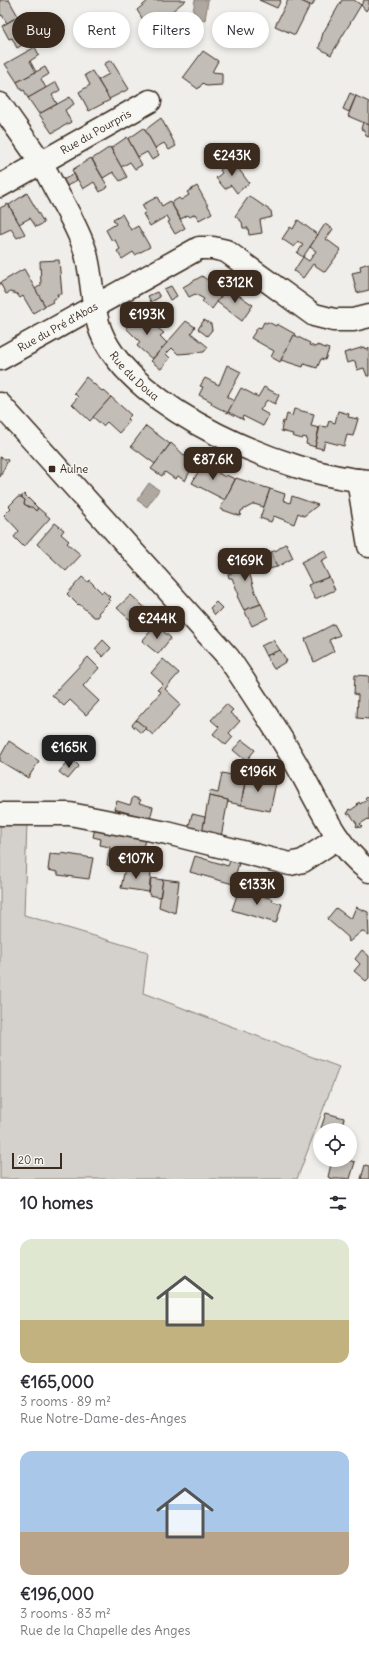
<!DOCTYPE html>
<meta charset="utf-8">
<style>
:root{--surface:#fff;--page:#f2f2f3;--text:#2b2b33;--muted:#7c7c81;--accent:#3b2a1e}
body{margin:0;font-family:Delius,sans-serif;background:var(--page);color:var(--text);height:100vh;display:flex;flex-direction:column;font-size:15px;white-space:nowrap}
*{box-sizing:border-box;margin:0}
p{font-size:13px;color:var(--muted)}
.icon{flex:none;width:22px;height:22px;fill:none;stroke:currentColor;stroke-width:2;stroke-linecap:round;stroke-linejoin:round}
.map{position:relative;height:1179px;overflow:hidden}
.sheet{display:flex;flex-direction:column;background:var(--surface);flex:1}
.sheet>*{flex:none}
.guide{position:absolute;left:12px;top:12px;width:345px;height:36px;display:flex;gap:8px}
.fabs{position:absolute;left:313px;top:1123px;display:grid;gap:8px}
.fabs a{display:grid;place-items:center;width:44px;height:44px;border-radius:50%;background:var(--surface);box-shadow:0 2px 6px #0003;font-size:20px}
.scale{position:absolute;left:12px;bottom:10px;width:50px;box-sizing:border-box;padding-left:4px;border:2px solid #3b2a1e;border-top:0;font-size:11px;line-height:14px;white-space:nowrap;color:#3b2a1e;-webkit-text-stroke:3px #f6f6f2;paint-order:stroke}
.price{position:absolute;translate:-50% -34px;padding:0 9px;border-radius:8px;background:var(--accent);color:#fff;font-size:13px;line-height:26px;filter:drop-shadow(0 1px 2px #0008)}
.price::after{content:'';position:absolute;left:50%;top:24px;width:12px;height:9px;margin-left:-6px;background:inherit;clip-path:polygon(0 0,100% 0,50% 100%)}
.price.current{background:#222;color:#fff}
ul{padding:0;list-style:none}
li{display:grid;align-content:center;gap:8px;height:212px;padding:0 20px}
li span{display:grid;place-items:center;height:124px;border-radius:12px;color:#555}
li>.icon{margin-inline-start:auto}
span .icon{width:72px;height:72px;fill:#fffc;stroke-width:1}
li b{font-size:17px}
h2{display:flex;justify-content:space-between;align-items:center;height:48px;padding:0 20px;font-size:17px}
.chip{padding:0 14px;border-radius:18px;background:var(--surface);box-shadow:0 2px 6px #0003;font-size:14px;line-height:36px}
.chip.current{background:var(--accent);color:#fff}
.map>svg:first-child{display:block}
.green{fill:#d4d1cc;stroke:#887e75}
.water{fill:#afa8a1;stroke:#81766d}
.building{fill:#c2bdb7;stroke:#3b2a1e}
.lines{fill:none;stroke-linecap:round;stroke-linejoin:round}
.minor-casing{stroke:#3b2a1e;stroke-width:25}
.major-casing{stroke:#3b2a1e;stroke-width:25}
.minor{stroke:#f6f6f2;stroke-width:22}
.major{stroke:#f6f6f2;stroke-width:22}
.poi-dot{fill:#3b2a1e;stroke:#f6f6f2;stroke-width:1.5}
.labels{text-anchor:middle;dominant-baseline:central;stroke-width:3;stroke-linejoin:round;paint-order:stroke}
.street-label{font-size:11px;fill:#3b2a1e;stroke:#f6f6f2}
.poi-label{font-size:11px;fill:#3b2a1e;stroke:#f6f6f2;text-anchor:start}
</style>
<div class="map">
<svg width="369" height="1179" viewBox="0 0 369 1179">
<rect width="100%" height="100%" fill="#efeeea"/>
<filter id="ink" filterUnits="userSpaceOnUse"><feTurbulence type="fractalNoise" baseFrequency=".025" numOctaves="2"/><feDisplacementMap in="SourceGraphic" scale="8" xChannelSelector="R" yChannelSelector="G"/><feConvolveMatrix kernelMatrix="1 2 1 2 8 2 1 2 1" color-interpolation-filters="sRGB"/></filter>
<g filter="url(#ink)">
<polygon class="green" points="27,822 24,915 148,952 143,993 339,1067 297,1179 0,1179 0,823"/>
<g class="water">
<polygon points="195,0 208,0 205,20 192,18"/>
<polygon points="149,483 159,490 147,507 137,500"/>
</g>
<g class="building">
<polygon points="0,0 9,0 18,16 7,23 2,15 0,16"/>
<polygon points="149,0 186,0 146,32 141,26 145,23 137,10"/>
<polygon points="259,0 281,0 277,8"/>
<polygon points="288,0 299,0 310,5 295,35 275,26"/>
<polygon points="299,0 315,0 312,6"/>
<polygon points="342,0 354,0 361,5 331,55 319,48 323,33"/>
<polygon points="364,0 369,0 369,6 366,11 361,5"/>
<polygon points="28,11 36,25 34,27 38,36 17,48 12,38 9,39 2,26"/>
<polygon points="35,47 39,55 30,61 36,72 17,82 5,64"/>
<polygon points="203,51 218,61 212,72 222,73 222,85 206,86 203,83 198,89 183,78"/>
<polygon points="111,60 129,89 109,99 98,80 109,74 104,64"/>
<polygon points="45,67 49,74 41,79 46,88 28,98 24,90 22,91 17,82"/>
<polygon points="92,71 110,100 89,111 79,92 90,85 85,75"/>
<polygon points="56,82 60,90 52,95 57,104 39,114 28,98"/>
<polygon points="350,93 356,96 349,112 343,109"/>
<polygon points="356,96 369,102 369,125 348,116"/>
<polygon points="70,97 74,104 65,110 71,122 52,133 39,114"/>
<polygon points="161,118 176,146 169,150 164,143 155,148 145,130"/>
<polygon points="363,122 369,125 369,137 366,136 365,131 361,129"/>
<polygon points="144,128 159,155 152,160 147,152 138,157 128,139"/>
<polygon points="127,137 142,165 135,169 130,162 121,167 111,148"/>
<polygon points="110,147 127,177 120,181 113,172 103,178 92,159"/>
<polygon points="91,158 108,187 100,192 94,182 83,189 72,170"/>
<polygon points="232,160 249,183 237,193 231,185 225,189 216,178 222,173 220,170"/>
<polygon points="74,174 77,180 67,186 63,180"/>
<polygon points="197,186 212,213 199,220 195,214 190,217 188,215 181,219 171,203 179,198 181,200 189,195 187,192"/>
<polygon points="27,193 44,223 36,227 30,218 19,224 9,205"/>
<polygon points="249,196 271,211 272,217 260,220 262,233 249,235 248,228 243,228 242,222 235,216"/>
<polygon points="157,197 162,206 170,201 185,228 175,234 168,222 170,221 167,216 150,226 143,214 146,212 142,205"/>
<polygon points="8,204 25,234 17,238 11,229 0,234 0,208"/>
<polygon points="122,214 131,230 138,226 150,247 135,255 133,252 122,259 117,251 120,249 115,240 112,241 106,230 116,224 113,219"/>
<polygon points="298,220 318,235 303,257 297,253 303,245 298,242 294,247 282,239 290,227 293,229"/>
<polygon points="325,224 333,229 326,239 341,250 325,272 313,264 303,278 294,271 303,257 309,261 316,251 310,247"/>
<polygon points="59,260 62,294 57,294 58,297 52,300 53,302 45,306 35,289 41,285 40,261"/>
<polygon points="369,263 369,290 357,293 352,273 361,271 360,266"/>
<polygon points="24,269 45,306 33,313 23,296 20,298 17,294 10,292 6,294 0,283"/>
<polygon points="202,276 217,287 221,282 228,287 212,309 202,302 204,299 195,294 189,297 183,287"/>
<polygon points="171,286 177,296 170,300 164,289"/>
<polygon points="227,287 253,305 242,321 217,302"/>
<polygon points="157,292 160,297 151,302 148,296"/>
<polygon points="137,315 146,322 148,320 164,333 160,336 167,343 152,359 137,346 140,342 126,328"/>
<polygon points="204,320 211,324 212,330 207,336 198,329"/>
<polygon points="186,321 195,327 191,333 208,347 204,352 178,354 172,348 166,354 170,358 161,369 151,361"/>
<polygon points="264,322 266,323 268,322 276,326 277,324 295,334 280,362 271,357 274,351 251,338 258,327 261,328"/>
<polygon points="294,335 310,343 309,345 316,347 317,345 329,349 325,360 321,359 317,368 304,364 303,367 281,360"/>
<polygon points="364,347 365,349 369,348 369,376 367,376 364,368 357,370 355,361 347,363 344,353"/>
<polygon points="227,365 241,372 227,397 234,401 228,413 211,404 212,402 199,395 203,387 200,386 205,378 219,385"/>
<polygon points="86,377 102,391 103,390 111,397 90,421 72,404 78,397 74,393"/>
<polygon points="264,387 279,395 275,404 267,400 260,410 269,415 263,426 243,416 242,418 244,420 228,412 241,388 258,397"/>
<polygon points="111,397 131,415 127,419 130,421 119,433 107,422 103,426 93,417"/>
<polygon points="294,409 314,414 311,426 319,428 315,447 306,444 307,438 303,437 302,439 292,436 293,434 281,431 283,421 285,422 287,414 292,416"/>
<polygon points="338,411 349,414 348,417 358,419 353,436 347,435 344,446 325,441 323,449 315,447 320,426 327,427 329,421 335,423"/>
<polygon points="146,426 170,444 155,464 131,446"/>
<polygon points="171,443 185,456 188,453 197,458 185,481 178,476 175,479 165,472 162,476 151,469"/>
<polygon points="0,457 8,460 0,477"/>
<polygon points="204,461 219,469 217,472 225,477 226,475 235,479 225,500 192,483"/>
<polygon points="236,478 270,489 264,507 254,504 241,511 240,516 220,509"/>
<polygon points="270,489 285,494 283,500 290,503 292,496 318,505 304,516 298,513 294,524 274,516 271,522 260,518"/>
<polygon points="24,494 38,508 36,511 24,504 25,500 21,497"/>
<polygon points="18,497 21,497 25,500 24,504 29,507 32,507 36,511 38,508 50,518 24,547 14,537 19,531 4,515 11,508 9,506"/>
<polygon points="55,523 64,530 61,534 69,541 67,543 81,555 66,571 37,544"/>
<polygon points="286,543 293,558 277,567 271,552 277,550"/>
<polygon points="325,550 328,557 321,561 329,577 312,584 301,562"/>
<polygon points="271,552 277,567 261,571 257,557"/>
<polygon points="257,557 259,565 248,568 254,589 261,604 244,610 237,596 239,595 232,578 229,578 228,574 232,573 230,562"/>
<polygon points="82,577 88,582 89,580 102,593 103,591 110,597 108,599 110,601 98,613 100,614 98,617 94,617 79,604 78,605 67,594"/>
<polygon points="329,577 335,590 315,599 308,585"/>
<polygon points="131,595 153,615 141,630 117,608"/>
<polygon points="216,602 222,608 215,615 210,608"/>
<polygon points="261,604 268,618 252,626 244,610"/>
<polygon points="334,624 340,635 329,640 334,651 314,662 305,639"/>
<polygon points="156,625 171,638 158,654 142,641"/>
<polygon points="103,640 111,648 103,657 95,649"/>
<polygon points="273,640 280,650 266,656 261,646"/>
<polygon points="280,650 287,661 274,669 266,656"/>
<polygon points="88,657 99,668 83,686 99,701 86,715 70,700 64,706 52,695"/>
<polygon points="163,659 179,673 165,689 181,704 153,735 136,720 161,692 157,690 163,684 151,673"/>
<polygon points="355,675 369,676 369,719 357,718 358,695 354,694"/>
<polygon points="226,704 233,710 230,713 240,721 229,733 233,737 226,745 213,734 219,727 211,720"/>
<polygon points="136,720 146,728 141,733 132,725"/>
<polygon points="242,740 255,750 246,761 233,750"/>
<polygon points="9,741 39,761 28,778 0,761 0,757"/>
<polygon points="71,758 79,766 68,779 59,772"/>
<polygon points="222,773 242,777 243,774 246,775 241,805 228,802 228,800 209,796 210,791 218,793"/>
<polygon points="247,773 255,775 254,779 276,783 270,811 241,805"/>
<polygon points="209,796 228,800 221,837 202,833"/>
<polygon points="367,796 369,798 369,821 368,819 360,824 362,826 360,828 359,826 357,827 356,826 357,824 350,814 348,815 347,813 349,812 348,810 349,809 351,810 358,805 357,804 359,802 360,804 367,800 365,798"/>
<polygon points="133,797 141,800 139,803 153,807 150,819 114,809 117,801 130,805"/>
<polygon points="192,814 205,817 202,833 188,830"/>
<polygon points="95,828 145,839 141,857 114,851 111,866 107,865 110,847 100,845 101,839 93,837"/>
<polygon points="61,853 93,858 89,879 58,875 58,872 48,870 50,854 61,855"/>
<polygon points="195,856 228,866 230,861 239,863 233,884 190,872"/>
<polygon points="125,868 151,872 149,892 121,888"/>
<polygon points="151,878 163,880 160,897 149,895"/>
<polygon points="163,879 179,881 175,913 159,907"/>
<polygon points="239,889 273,899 272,901 282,904 276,923 232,910"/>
<polygon points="356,907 368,912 369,936 362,931 349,942 348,937 327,919 336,908 351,919"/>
<polygon points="362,950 369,956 369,978 366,981 354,971 360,964 355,959"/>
<polygon points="326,1113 344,1118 341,1130 327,1130 321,1128"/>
<polygon points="324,1160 348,1160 355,1162 350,1179 341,1178 341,1179 333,1179 328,1177 331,1164 324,1162"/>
<polygon points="365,1165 369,1166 369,1179 361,1179"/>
</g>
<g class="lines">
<defs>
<g id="minor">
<path id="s1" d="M0,104C13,123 27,142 40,161C48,174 54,188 62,201C70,216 79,232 85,250C93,276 91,307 101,332C133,411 289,476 369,481"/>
<path id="s2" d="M0,186L150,101"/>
<path id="s3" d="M0,359L199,248H213L226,251L314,315L334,320H353L369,316"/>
<polyline points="358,480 369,546"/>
<polyline points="0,814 70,814 167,833 290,864 303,861 338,838"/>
</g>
<path id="major" d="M0,404L228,657C251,691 274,725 294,760C316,797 334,845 369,871"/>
</defs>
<use href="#minor" class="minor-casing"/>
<use href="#major" class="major-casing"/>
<use href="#minor" class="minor"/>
<use href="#major" class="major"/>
</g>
</g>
<rect class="poi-dot" x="48" y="465" width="8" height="8" rx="2"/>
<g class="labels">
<g class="street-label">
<text stroke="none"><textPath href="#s2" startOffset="110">Rue du Pourpris</textPath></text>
<text stroke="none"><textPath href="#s3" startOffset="66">Rue du Pré d'Abas</textPath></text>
<text stroke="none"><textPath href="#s1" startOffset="309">Rue du Doua</textPath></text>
</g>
<g class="poi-label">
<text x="60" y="469">Aulne</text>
</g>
</g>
</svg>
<div class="fabs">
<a><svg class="icon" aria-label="locate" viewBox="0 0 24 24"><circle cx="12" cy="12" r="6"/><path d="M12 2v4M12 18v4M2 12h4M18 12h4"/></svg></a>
</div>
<div class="scale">20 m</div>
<b class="price" style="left:232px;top:177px">€243K</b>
<b class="price" style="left:235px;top:304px">€312K</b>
<b class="price" style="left:147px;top:336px">€193K</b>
<b class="price" style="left:213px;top:481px">€87.6K</b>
<b class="price" style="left:245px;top:582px">€169K</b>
<b class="price" style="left:157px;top:640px">€244K</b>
<b class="price current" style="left:69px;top:769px">€165K</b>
<b class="price" style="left:258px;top:793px">€196K</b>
<b class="price" style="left:136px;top:880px">€107K</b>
<b class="price" style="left:257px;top:906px">€133K</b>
<div class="guide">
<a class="chip current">Buy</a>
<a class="chip">Rent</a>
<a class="chip">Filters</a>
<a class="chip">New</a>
</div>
</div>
<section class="sheet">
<h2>10 homes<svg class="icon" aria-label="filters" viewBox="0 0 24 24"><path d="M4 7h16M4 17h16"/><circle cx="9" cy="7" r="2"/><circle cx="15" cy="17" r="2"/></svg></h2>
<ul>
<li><span style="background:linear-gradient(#dfe7d0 65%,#c2b280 0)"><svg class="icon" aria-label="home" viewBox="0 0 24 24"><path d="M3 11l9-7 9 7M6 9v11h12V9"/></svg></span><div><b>€165,000</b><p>3 rooms · 89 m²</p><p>Rue Notre-Dame-des-Anges</p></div></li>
<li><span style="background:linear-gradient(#a9c7e8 65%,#b9a48a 0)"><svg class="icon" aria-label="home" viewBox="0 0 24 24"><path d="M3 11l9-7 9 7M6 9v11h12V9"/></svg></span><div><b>€196,000</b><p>3 rooms · 83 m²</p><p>Rue de la Chapelle des Anges</p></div></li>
</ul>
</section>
